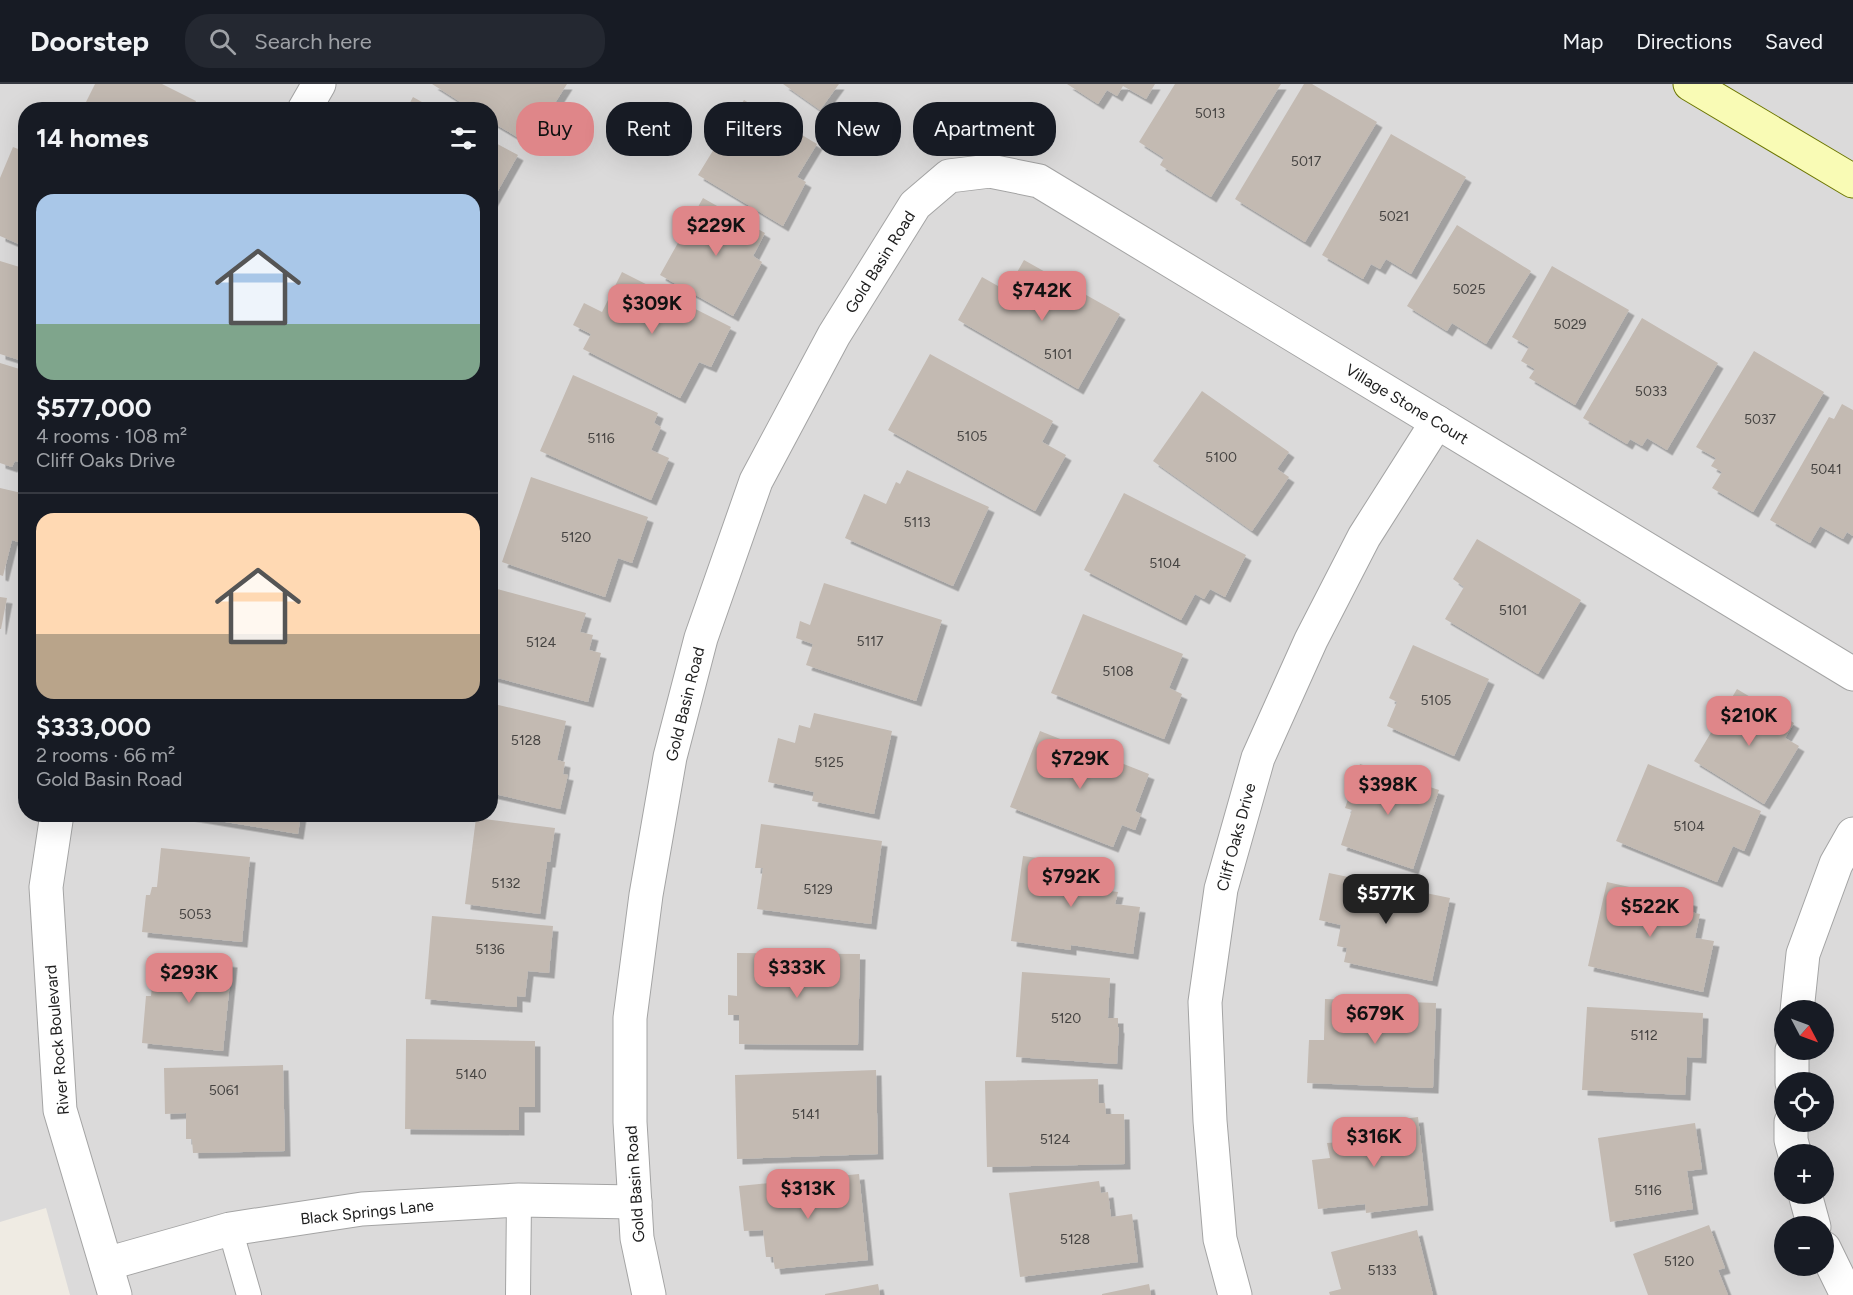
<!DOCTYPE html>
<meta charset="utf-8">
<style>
:root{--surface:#171b24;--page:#242831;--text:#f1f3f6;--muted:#9ea1a6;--line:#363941;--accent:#df8689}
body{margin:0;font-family:Figtree,sans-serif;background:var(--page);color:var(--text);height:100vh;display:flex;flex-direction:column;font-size:22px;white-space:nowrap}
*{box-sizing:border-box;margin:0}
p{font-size:20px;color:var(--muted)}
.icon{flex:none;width:33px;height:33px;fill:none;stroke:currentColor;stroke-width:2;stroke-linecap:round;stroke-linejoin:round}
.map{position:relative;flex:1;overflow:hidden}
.drawer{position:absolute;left:18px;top:18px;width:480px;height:720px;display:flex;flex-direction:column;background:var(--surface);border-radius:24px;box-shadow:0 6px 24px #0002}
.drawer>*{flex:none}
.hud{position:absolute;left:516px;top:18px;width:570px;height:54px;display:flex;gap:12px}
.needle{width:39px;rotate:131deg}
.buttons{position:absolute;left:1774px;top:916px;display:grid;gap:12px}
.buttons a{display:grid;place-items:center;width:60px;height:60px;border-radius:50%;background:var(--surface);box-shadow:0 6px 24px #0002;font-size:30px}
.price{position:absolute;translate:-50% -51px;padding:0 14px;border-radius:12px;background:var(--accent);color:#111;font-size:20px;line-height:39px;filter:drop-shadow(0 2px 3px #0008)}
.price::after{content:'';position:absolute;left:50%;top:36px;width:18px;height:14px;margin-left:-9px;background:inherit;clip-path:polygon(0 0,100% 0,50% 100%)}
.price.selected{background:#222;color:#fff}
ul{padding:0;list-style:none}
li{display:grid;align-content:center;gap:12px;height:318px;padding:0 18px}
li+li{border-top:2px solid var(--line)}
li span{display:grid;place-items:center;height:186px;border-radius:18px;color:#555}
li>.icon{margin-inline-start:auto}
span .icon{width:108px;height:108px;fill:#fffc;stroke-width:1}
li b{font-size:26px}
h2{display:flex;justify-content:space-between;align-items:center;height:72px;padding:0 18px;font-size:26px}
.pill{padding:0 21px;border-radius:24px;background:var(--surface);box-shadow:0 6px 24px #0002;font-size:21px;line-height:54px}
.pill.selected{background:var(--accent);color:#111}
header{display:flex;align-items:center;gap:36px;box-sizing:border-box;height:84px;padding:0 30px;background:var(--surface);border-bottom:2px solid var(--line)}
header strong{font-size:28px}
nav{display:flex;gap:33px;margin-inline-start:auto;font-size:21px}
.search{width:420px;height:54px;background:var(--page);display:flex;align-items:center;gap:15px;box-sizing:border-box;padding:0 21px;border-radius:24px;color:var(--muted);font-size:22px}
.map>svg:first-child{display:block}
.residential{fill:#dbdada;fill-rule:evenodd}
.building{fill:#c3bab2;filter:url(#shadow)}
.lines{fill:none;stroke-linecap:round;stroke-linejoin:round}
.lane-casing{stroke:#a4a4a4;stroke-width:26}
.street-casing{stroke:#a4a4a4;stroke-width:35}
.secondary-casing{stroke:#6c7602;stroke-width:35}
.lane{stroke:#fff;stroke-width:24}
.street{stroke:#fff;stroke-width:33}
.secondary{stroke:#f9fbb5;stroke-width:33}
.labels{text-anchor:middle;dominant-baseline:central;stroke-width:4.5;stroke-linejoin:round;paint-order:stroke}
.number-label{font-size:14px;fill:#464442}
.street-label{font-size:16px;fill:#1d1d1d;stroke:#fff}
</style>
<header>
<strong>Doorstep</strong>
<div class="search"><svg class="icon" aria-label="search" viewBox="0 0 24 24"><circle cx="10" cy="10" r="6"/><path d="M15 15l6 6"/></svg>Search here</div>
<nav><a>Map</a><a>Directions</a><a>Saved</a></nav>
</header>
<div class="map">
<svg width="1853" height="1211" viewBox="0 0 1853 1211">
<defs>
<filter id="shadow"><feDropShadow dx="5.5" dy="5.5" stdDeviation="0" flood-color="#0004"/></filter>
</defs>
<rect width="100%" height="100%" fill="#efebe3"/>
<path class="residential" d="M0,0H1853V1211H70L46,1124L0,1138ZM26,26H490V730H26ZM1785,927H1824V966H1785ZM1785,999H1824V1038H1785ZM1785,1071H1824V1110H1785ZM1785,1143H1824V1182H1785Z"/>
<g class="building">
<polygon points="95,0 162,0 196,17 192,26 82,26"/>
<polygon points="432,0 567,0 529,60 490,37 490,26 473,26"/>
<polygon points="783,0 839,0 820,26"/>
<polygon points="1067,0 1155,0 1146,15 1123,2 1117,12 1107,6 1098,20"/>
<polygon points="1175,0 1281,0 1211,113 1160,81 1164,74 1139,58"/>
<polygon points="1304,0 1312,0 1377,38 1305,158 1235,115"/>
<polygon points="413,13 436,26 406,26"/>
<polygon points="744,16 817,60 797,93 806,98 783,142 698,91"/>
<polygon points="1391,50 1466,93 1411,190 1386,175 1380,185 1371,180 1363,195 1322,171"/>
<polygon points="490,56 518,71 490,121"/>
<polygon points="13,63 26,68 26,163 0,152 0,94"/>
<polygon points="703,114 765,149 753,172 762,178 733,232 660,191"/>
<polygon points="1457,141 1531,187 1486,260 1452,239 1447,247 1407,222"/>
<polygon points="1024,176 1120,230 1078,305 958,236 982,193 998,202 1002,194 1011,199"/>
<polygon points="0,177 26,185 26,278 0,270"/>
<polygon points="1552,182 1629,226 1575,321 1529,294 1535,285 1521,277 1529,263 1512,253"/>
<polygon points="622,188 731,243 711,283 699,278 680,314 583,265 591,250 573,241 584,219 602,228"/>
<polygon points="1642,234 1718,279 1667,366 1647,354 1642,362 1630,355 1627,360 1583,334"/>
<polygon points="1754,267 1824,308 1753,428 1712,404 1722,388 1711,382 1716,374 1696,363"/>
<polygon points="930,270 1053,337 1042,358 1066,371 1035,427 888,346"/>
<polygon points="0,279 26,287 26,380 15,377 12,383 0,379"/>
<polygon points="573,291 658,329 654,339 661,343 651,366 669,374 651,416 540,367"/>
<polygon points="1202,307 1289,368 1277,385 1289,393 1252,447 1153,377"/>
<polygon points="1842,320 1853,326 1853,452 1847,448 1843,455 1820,442 1810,459 1770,436 1829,333 1834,335"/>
<polygon points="907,386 989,423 953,502 845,454 864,410 886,420 896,398 900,400"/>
<polygon points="531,393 648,433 632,479 618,474 605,513 502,478"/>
<polygon points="0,404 26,410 26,442 21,459 12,456 3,492 0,491"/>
<polygon points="1124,409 1246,471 1225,513 1210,505 1204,515 1195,510 1181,536 1084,486"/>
<polygon points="1477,455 1581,516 1538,590 1445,535 1464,503 1453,495"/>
<polygon points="824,499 942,536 916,617 806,581 813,560 796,554 800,537 810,541"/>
<polygon points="490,503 586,529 580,548 593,551 589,566 601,569 588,618 490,592"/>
<polygon points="0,513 7,514 1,545 0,545"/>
<polygon points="1083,530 1183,570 1169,604 1182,610 1164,655 1051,609"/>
<polygon points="1413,561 1489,595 1454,672 1387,642 1397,618 1389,614"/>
<polygon points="1737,605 1794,639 1785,654 1799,662 1764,720 1694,677"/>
<polygon points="490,619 566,637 557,676 565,678 563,690 568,691 560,725 490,709"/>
<polygon points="814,629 892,647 874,730 812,717 814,708 768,698 778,654 795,659 799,641 810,644"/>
<polygon points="1040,647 1149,690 1135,727 1141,730 1135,746 1122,741 1113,763 1010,723"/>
<polygon points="1360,680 1439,706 1413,785 1341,761 1352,726 1345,724"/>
<polygon points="1648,680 1761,727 1744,767 1733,762 1717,798 1616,757"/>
<polygon points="177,730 301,730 298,750"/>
<polygon points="476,734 555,744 550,778 547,778 540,830 465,820"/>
<polygon points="761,740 882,757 871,840 757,825 763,784 755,784"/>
<polygon points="161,764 250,773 242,858 142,848 146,811 150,811 152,803 157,803"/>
<polygon points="1023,772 1106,783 1102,806 1118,808 1115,820 1140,823 1133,870 1071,861 1071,866 1011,857"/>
<polygon points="1329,789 1450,814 1432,897 1344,878 1347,864 1337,862 1341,841 1319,836"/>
<polygon points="1607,798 1692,817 1690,828 1700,830 1695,854 1714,857 1703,908 1588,882"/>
<polygon points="432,832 553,842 549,889 528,887 525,913 517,912 517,923 425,915"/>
<polygon points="737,869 860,870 858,961 739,960 739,931 728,931 728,911 737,912"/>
<polygon points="164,871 232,878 223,967 142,959 146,912 151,912 153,893 161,894"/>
<polygon points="1022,888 1110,894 1108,934 1118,934 1118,943 1119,944 1117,980 1016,973"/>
<polygon points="1325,915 1436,919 1433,1004 1307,999 1309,956 1324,956"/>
<polygon points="1587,923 1703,929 1701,974 1687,973 1685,1011 1582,1006"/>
<polygon points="406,955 535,957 535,1023 519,1023 519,1046 405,1045"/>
<polygon points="283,981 285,1067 193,1069 192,1055 186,1055 186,1029 165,1030 164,984"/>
<polygon points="876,986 878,1070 737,1075 735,991"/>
<polygon points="1098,995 1099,1019 1105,1019 1106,1030 1124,1030 1125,1080 987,1083 985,997"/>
<polygon points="1418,1033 1428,1121 1366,1129 1365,1120 1318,1125 1312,1076 1330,1074 1327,1059 1341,1058 1339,1043"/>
<polygon points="1695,1039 1702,1085 1687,1087 1693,1125 1610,1138 1598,1054"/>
<polygon points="859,1090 868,1176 775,1185 773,1173 766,1173 763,1146 744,1147 739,1102"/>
<polygon points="1099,1097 1101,1109 1108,1108 1111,1133 1132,1130 1138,1178 1020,1193 1009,1109"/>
<polygon points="1709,1141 1725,1184 1718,1186 1728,1211 1648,1211 1633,1170"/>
<polygon points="1417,1146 1433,1211 1330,1211 1329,1208 1341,1205 1331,1168"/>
<polygon points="878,1200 880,1211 825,1211 825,1210"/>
<polygon points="1149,1200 1151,1211 1102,1211 1102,1210"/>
</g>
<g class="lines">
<defs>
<g id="lane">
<polyline points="230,1145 249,1211"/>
<polyline points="518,1211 519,1116"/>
</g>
<g id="street">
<polyline points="304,26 319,0"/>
<polyline points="57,730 46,803 60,1026 115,1211"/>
<polyline points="1797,927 1803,870 1836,780 1853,750"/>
<polyline points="1792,999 1792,966"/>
<polyline points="1791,1038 1791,1056 1795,1071"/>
<polyline points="1805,1110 1814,1143"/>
<polyline points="1824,1164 1847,1211"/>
<polyline points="106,1180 230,1145 362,1125 519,1116 635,1118"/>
<polyline points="649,1211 637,1154 630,1038 630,934 646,811 670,673 701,554 756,397 834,251 915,121 949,92 990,87 1039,97 1853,590"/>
<polyline points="1235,1211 1220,1155 1210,1037 1205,918 1221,805 1258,674 1311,556 1364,453 1437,338"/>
</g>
<polyline id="secondary" points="1690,0 1853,97"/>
</defs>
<use href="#lane" class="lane-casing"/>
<use href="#street" class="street-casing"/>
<use href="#secondary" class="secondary-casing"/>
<use href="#lane" class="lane"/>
<use href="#street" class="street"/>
<use href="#secondary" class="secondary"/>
</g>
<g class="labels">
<g class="number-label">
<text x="1210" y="29">5013</text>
<text x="1306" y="77">5017</text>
<text x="1394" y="132">5021</text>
<text x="1469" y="205">5025</text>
<text x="1570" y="240">5029</text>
<text x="1058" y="270">5101</text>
<text x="1651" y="307">5033</text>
<text x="1760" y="335">5037</text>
<text x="972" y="352">5105</text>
<text x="601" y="354">5116</text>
<text x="1221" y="373">5100</text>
<text x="1826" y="385">5041</text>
<text x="917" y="438">5113</text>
<text x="576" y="453">5120</text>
<text x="1165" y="479">5104</text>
<text x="1513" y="526">5101</text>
<text x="870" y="557">5117</text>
<text x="541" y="558">5124</text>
<text x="1118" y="587">5108</text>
<text x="1436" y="616">5105</text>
<text x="526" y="656">5128</text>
<text x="829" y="678">5125</text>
<text x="1689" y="742">5104</text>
<text x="506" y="799">5132</text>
<text x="818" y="805">5129</text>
<text x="195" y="830">5053</text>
<text x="490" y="865">5136</text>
<text x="1066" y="934">5120</text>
<text x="1644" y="951">5112</text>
<text x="471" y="990">5140</text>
<text x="224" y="1006">5061</text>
<text x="806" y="1030">5141</text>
<text x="1055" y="1055">5124</text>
<text x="1648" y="1106">5116</text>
<text x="1075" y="1155">5128</text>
<text x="1679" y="1177">5120</text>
<text x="1382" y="1186">5133</text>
</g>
<g class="street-label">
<text transform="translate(880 178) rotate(-58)">Gold Basin Road</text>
<text transform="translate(1407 320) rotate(31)">Village Stone Court</text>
<text transform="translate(685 620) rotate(-76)">Gold Basin Road</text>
<text transform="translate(1236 753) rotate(-75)">Cliff Oaks Drive</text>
<text transform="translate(57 956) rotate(-95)">River Rock Boulevard</text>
<text transform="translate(635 1100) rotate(-94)">Gold Basin Road</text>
<text transform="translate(367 1128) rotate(-6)">Black Springs Lane</text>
</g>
</g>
</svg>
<div class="buttons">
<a><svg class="needle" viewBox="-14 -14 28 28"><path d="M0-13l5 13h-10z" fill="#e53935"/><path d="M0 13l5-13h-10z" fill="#9ea1a6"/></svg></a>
<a><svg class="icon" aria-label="locate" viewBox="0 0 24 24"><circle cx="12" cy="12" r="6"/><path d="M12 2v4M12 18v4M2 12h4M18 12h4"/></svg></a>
<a>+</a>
<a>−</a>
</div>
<b class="price" style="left:716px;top:173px">$229K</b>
<b class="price" style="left:1042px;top:238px">$742K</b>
<b class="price" style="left:652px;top:251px">$309K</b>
<b class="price" style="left:1749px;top:663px">$210K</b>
<b class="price" style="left:1080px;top:706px">$729K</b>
<b class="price" style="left:1388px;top:732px">$398K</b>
<b class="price" style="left:1071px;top:824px">$792K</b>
<b class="price selected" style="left:1386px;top:841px">$577K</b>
<b class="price" style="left:1650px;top:854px">$522K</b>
<b class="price" style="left:797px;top:915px">$333K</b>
<b class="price" style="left:189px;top:920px">$293K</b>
<b class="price" style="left:1375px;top:961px">$679K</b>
<b class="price" style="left:1374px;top:1084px">$316K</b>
<b class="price" style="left:808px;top:1136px">$313K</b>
<div class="hud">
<a class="pill selected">Buy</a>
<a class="pill">Rent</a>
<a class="pill">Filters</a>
<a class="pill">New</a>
<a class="pill">Apartment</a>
</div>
<section class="drawer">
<h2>14 homes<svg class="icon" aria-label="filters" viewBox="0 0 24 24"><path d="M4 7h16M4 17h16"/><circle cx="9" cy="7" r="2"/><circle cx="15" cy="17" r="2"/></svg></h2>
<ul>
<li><span style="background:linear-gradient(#a9c7e8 70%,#7fa58c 0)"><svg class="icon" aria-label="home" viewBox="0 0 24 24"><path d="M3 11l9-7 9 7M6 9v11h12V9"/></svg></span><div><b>$577,000</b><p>4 rooms · 108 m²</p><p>Cliff Oaks Drive</p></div></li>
<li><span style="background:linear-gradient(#ffd9b3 65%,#b9a48a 0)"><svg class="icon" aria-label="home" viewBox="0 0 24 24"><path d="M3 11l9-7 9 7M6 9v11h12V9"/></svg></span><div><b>$333,000</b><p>2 rooms · 66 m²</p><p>Gold Basin Road</p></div></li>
</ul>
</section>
</div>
